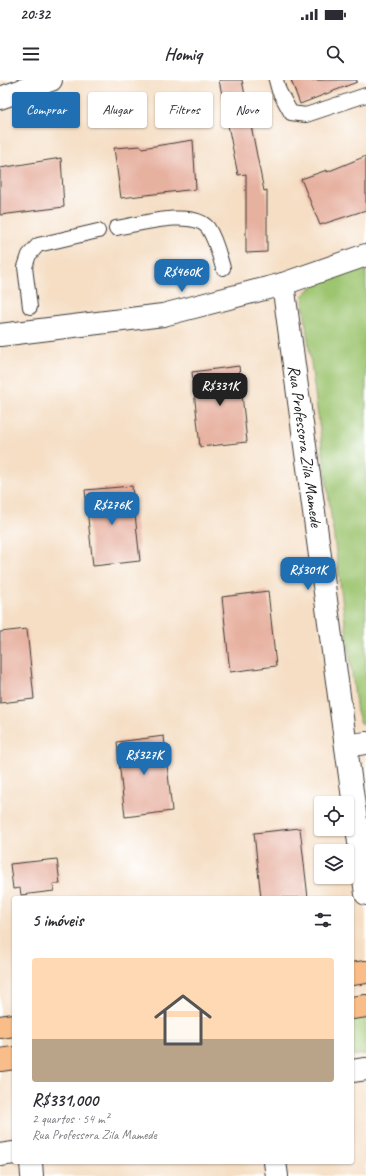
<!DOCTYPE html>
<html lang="pt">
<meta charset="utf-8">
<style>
:root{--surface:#fff;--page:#f2f2f3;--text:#2b2b33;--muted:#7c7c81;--accent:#1f6fb2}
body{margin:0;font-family:Caveat,sans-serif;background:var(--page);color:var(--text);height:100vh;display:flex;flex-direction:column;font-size:15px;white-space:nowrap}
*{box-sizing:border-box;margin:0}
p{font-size:13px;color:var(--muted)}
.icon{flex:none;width:22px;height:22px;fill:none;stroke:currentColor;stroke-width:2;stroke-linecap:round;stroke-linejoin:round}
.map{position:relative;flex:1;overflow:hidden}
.drawer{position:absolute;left:12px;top:816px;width:342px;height:268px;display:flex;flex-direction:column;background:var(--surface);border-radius:4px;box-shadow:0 1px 3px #0004}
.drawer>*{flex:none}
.top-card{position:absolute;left:12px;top:12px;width:342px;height:36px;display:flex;gap:8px}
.tools{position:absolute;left:314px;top:716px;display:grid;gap:8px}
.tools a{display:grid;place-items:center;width:40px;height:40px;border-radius:4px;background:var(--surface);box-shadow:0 1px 3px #0004;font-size:20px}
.price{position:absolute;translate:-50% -34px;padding:0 9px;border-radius:8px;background:var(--accent);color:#fff;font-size:13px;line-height:26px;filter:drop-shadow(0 1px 2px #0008)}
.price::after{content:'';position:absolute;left:50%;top:24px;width:12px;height:9px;margin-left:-6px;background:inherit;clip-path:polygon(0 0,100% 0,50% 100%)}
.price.selected{background:#222;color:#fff}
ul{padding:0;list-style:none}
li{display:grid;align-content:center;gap:8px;height:212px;padding:0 20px}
li span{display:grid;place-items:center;height:124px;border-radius:4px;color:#555}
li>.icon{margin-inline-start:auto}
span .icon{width:72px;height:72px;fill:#fffc;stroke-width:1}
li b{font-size:17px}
h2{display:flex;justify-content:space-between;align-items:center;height:48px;padding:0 20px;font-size:17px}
.chip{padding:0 14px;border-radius:4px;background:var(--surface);box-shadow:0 1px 3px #0004;font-size:14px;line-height:36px}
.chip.selected{background:var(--accent);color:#fff}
.status{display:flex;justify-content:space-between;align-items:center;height:28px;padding:0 20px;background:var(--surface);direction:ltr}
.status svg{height:11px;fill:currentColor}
header{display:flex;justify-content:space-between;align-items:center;height:52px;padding:0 20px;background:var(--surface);font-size:18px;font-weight:700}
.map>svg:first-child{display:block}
.green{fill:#9dc570;stroke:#5c7046}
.building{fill:#e7b1a0}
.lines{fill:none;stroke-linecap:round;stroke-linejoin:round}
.lane-casing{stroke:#3d3935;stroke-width:16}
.street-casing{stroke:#3d3935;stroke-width:24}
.primary-casing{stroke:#3d3935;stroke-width:24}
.lane{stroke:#fff;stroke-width:14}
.street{stroke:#fff;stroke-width:22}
.primary{stroke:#f8bd89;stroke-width:22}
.labels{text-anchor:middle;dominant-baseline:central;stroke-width:4;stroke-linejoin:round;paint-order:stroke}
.street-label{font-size:17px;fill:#1c1c1c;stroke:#fff}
</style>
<div class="status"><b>20:32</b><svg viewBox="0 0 49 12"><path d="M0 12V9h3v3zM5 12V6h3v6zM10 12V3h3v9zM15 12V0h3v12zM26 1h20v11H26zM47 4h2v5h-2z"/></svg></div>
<header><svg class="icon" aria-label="menu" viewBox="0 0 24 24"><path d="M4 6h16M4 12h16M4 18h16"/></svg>Homiq<svg class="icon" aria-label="search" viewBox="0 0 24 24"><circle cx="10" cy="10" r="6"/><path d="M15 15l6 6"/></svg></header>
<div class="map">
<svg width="366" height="1096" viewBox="0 0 366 1096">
<rect width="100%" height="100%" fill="#fff"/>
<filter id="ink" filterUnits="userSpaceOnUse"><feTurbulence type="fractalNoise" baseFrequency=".025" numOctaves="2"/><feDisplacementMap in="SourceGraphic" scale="8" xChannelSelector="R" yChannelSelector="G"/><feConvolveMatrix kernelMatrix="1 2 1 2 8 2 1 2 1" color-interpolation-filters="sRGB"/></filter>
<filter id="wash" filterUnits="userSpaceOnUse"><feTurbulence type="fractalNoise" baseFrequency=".012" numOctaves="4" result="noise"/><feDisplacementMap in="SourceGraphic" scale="16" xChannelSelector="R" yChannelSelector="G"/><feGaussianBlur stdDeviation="0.9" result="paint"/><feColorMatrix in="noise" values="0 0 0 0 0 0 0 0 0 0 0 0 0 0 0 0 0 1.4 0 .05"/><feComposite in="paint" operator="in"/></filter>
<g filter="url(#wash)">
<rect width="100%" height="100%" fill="#f5dec4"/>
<g class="green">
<polygon points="366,185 366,645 361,643 357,632 303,222 304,214 317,203"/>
<polygon points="366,933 366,974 352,976 352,935"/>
</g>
<g id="blocks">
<g class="building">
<polygon points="219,0 242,0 264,111 267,110 267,172 246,173 246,94 238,95"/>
<polygon points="291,0 357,0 357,2 300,24"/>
<polygon points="193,60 196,109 121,118 114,68 141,66 142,68"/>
<polygon points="366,76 366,130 320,145 301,99 327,90 327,92"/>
<polygon points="61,78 64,127 0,135 0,88"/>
<polygon points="239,286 247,362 200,367 192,292"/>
<polygon points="132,406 140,481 93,486 85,410"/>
<polygon points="268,511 276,586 230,592 222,517"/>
<polygon points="27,549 34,619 0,623 0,552"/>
<polygon points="164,656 172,731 125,737 117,662"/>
<polygon points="300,748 308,818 261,818 254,753"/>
<polygon points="57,779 60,804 53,804 54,811 21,815 20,808 13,809 10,784"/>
</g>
</g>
</g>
<g filter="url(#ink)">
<use href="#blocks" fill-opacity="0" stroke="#3d3935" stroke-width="1"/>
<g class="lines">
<defs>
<g id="lane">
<polyline points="276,0 279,11 291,33 306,35 366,15"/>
<path d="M116,148C136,145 193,128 208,148C216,160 219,175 223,188"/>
<polyline points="30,227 25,187 29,175 38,165 98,151"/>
</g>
<g id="street">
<polyline points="0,18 51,0"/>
<polyline points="283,204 366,814"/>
<polyline points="0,255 163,235 283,204 366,175"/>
<polyline points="346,666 366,663"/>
<polyline points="352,991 366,989"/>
<polyline points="0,1075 14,1073"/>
<polyline points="31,1082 32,1096"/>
<polyline points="275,1082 277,1096"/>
</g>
<g id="primary">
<polyline points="352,894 366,892"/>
<polyline points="352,928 366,926"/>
<polyline points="0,947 14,945"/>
<polyline points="0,980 14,978"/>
</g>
</defs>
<use href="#lane" class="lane-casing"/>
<use href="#street" class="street-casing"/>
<use href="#primary" class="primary-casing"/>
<use href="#lane" class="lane"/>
<use href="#street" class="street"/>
<use href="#primary" class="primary"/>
</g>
</g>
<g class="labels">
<g class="street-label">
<text transform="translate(305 366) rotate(82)">Rua Professora Zila Mamede</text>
</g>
</g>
</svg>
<div class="tools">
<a><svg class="icon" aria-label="locate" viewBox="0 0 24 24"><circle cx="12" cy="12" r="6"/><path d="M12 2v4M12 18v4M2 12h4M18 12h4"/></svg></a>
<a><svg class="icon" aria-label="layers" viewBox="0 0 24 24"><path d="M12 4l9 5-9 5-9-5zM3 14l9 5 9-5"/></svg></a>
</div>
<b class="price" style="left:182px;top:213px">R$460K</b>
<b class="price selected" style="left:220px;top:327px">R$331K</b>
<b class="price" style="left:112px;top:446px">R$276K</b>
<b class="price" style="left:308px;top:511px">R$301K</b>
<b class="price" style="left:144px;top:696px">R$327K</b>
<div class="top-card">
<a class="chip selected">Comprar</a>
<a class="chip">Alugar</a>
<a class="chip">Filtros</a>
<a class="chip">Novo</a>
</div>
<section class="drawer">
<h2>5 imóveis<svg class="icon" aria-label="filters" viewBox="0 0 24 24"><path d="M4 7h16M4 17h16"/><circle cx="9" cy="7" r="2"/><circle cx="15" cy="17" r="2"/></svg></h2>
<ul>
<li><span style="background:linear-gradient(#ffd9b3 65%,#b9a48a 0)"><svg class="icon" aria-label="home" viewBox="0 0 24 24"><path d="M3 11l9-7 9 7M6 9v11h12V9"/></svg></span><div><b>R$331,000</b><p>2 quartos · 54 m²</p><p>Rua Professora Zila Mamede</p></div></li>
</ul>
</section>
</div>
